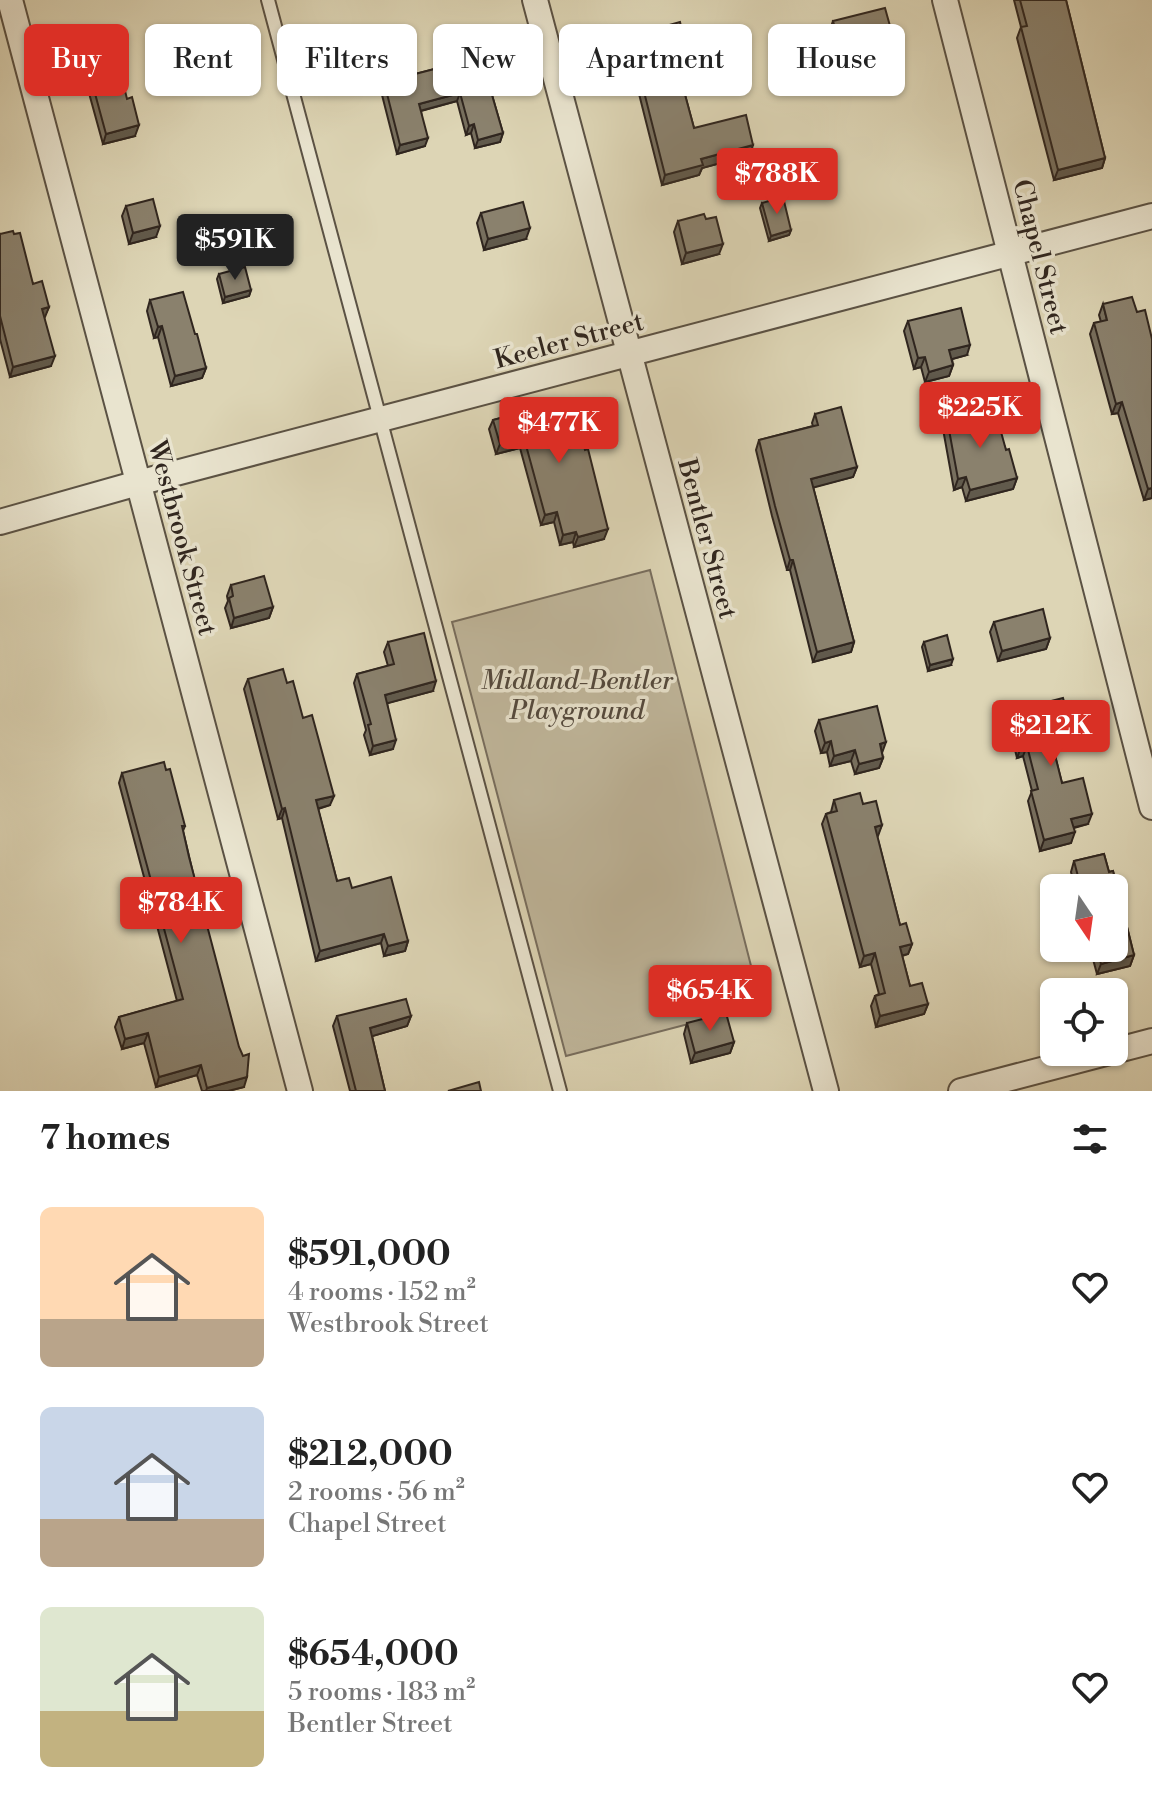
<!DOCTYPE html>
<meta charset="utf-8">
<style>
:root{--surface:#fff;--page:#f2f2f2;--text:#222;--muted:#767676;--accent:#d93025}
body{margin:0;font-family:"Libre Bodoni",serif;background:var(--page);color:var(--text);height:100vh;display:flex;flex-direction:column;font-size:30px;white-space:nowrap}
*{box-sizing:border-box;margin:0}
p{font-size:26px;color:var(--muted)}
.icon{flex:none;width:44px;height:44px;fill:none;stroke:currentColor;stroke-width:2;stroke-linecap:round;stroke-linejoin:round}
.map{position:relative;height:1091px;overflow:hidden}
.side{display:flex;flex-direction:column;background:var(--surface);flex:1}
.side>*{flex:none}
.top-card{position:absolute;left:24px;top:24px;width:1104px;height:72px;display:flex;gap:16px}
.needle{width:52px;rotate:167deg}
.controls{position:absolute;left:1040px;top:874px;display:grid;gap:16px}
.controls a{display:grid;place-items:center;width:88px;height:88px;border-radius:12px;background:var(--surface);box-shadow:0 2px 6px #0004;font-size:40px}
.price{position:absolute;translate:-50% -68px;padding:0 18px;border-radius:8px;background:var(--accent);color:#fff;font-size:26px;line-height:52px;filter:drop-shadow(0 2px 4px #0008)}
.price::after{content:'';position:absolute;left:50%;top:48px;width:24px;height:18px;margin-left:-12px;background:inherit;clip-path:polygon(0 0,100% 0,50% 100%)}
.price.on{background:#222;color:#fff}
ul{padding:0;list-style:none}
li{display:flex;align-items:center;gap:24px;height:200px;padding:0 40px}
li span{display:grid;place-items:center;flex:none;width:224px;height:160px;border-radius:12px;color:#555}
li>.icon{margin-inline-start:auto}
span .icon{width:96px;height:96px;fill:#fffc;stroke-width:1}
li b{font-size:34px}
h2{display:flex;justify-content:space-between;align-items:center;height:96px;padding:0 40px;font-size:34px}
.chip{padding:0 28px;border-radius:12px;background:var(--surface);box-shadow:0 2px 6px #0004;font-size:28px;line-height:72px}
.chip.on{background:var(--accent);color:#fff}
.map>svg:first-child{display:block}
.green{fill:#c0b79c;stroke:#786e5e;stroke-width:2}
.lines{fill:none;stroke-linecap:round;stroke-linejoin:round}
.service-casing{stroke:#5b5244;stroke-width:16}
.minor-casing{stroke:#5b5244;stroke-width:28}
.service{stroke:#e9e4cf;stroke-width:12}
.minor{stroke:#e9e4cf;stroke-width:24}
.wall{fill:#776f5e;stroke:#30261f;stroke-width:2}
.shaded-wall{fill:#615a4c;stroke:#30261f;stroke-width:2}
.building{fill:#8a816d;stroke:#30261f;stroke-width:2}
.labels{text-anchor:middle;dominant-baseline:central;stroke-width:7;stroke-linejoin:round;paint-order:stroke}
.street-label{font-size:26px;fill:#30261f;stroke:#e9e4cf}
.park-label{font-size:26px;font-style:italic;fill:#544a3e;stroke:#e9e4cf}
</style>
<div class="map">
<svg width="1152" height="1091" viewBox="0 0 1152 1091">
<rect width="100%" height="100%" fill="#ddd5b5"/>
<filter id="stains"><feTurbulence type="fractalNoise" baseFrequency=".0025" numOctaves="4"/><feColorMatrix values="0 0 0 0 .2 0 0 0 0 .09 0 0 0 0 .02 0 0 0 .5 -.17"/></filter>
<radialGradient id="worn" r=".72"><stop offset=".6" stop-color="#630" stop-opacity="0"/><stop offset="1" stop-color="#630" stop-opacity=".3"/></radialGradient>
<polygon class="green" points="650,570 761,1005 566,1056 452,622"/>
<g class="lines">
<defs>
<polyline id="service" points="268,0 560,1091"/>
<g id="minor">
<polyline points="10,0 300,1091"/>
<polyline points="535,0 826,1091"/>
<polyline points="945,0 1152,807"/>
<polyline points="0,522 138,483 1152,216"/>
<polyline points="1114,1051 1152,1041"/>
<polyline points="961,1091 1110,1052"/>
</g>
</defs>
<use href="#service" class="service-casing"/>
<use href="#minor" class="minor-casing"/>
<use href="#service" class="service"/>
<use href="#minor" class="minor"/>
</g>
<g class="wall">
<polygon points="1014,0 1066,0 1105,158 1102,168 1054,180 1017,38 1021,27"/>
<polygon points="833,21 895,44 891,55 876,59 877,64 873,75 849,81 845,67 839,69 829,32"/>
<polygon points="655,29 695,81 682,84 694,128 750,155 702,168 699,175 662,185 635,78 637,71 633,57 637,48 653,44 651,38"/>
<polygon points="84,53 135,136 103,144 81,64"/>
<polygon points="481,57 503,133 500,142 475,148 471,133 466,135 457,101 421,111 425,146 397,154 381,91 384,82"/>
<polygon points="762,203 791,230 789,235 769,241 760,208"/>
<polygon points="126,206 156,237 129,244 122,216"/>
<polygon points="481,213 526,239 484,250 477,223"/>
<polygon points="678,221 719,254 682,264 674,232"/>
<polygon points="0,234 49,307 44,317 51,366 10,377 0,339"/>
<polygon points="219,274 251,290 249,296 223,303 217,279"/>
<polygon points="150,300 195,334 206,368 202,378 171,386 158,337 154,338 147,311"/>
<polygon points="1103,304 1152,498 1144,500 1118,413 1112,414 1090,334 1094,323 1101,322 1099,315"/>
<polygon points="908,321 967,355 952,359 953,365 949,376 925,382 921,367 914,369 904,331"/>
<polygon points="571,399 604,539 574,547 573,542 560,545 554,522 541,525 520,448 496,454 489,429 493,420"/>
<polygon points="815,414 857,467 853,477 813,487 854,642 851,652 813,662 790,570 787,570 772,516 756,450 759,440 813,426 812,423"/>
<polygon points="947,419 995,422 1017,478 1013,489 966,501 962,487 954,490 943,429"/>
<polygon points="231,585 273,607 269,618 231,628 225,608 228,601 227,596"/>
<polygon points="994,622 1050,638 1046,649 998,661 990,632"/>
<polygon points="388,642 433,691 387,703 393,749 370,755 364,735 366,730 354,683 357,674 388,666 384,652"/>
<polygon points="924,642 951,665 928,671 922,647"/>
<polygon points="248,679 287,683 303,718 330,805 318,809 337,881 352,888 408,941 405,951 384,956 381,943 316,961 282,818 278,819 244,689"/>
<polygon points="1012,711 1069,744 1053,748 1062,783 1088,824 1074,828 1071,843 1040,851 1028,801 1032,791 1023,756 1017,758 1008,721"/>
<polygon points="819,720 882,753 883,758 879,768 855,774 851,761 830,766 827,752 821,753 815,731"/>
<polygon points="122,773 185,826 183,831 244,1087 228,1091 202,1091 197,1075 156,1087 144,1043 122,1049 115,1027 119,1017 177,1001 119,783"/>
<polygon points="834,800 863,804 882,825 877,836 900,925 912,944 908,954 902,956 910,986 928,1004 924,1014 876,1027 871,1006 875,996 879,994 871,964 860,967 822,824 826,814 831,812"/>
<polygon points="1104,854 1109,872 1113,871 1134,955 1130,966 1097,974 1090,948 1114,948 1114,888 1075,888 1071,872 1074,861"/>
<polygon points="337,1016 411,1016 407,1026 372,1036 385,1091 350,1091 333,1026"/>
<polygon points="687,1023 734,1042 730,1053 691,1063 684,1034"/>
</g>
<g class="shaded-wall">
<polygon points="895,44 891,55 870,61 874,50"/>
<polygon points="849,56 845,67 839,69 843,58"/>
<polygon points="877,64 873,75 849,81 853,71"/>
<polygon points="699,71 695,81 676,86 680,76"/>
<polygon points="460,93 457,101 416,112 419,104"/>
<polygon points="474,124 471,133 466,135 469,126"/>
<polygon points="139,125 135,136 103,144 106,134"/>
<polygon points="503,133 500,142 475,148 478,140"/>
<polygon points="428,138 425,146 397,154 400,145"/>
<polygon points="753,145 750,155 702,168 699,175 662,185 665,175 701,159"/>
<polygon points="1105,158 1102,168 1054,180 1058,170"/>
<polygon points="160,226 156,237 129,244 133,233"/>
<polygon points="530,228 526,239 484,250 488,239"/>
<polygon points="791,230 789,235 769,241 771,236"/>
<polygon points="723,244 719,254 682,264 686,253"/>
<polygon points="251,290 249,296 223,303 225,297"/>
<polygon points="49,307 45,317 38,319 42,309"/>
<polygon points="162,326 158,337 154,338 158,327"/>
<polygon points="970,345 967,355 945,361 949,350"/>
<polygon points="55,356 51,366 10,377 13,367"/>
<polygon points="925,357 921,367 914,369 918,358"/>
<polygon points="953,365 949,376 925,382 929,372"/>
<polygon points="206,368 202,378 171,386 175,376"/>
<polygon points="1122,402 1118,413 1112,414 1116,404"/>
<polygon points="524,438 520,448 496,454 500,444"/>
<polygon points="857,467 853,477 808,489 811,479"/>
<polygon points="966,477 962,487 954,490 958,479"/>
<polygon points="1017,478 1013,489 966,501 970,490"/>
<polygon points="1152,488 1152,498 1144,500 1148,489"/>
<polygon points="557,512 554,522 541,525 545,515"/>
<polygon points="608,529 604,539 574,547 578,537"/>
<polygon points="576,532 573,542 560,545 563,535"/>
<polygon points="790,560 793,560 790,570 787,570"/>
<polygon points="273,607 269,618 231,628 234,618"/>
<polygon points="1050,638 1046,649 998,661 1002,651"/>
<polygon points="854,642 851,652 813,662 817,652"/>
<polygon points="953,659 951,665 928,671 930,665"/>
<polygon points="436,681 433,691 381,705 385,695"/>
<polygon points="1073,734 1069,744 1047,750 1051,739"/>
<polygon points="396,740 393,749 370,755 373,746"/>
<polygon points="831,741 827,752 821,753 825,743"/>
<polygon points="886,742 882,753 880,744"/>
<polygon points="1027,746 1023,756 1017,758 1021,747"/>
<polygon points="855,750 851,761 830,766 834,756"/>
<polygon points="883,758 879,768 855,774 859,764"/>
<polygon points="334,796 330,805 313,810 316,800"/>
<polygon points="285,808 282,818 278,819 282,809"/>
<polygon points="1092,814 1088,824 1067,829 1071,819"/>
<polygon points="882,825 878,836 871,838 875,827"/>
<polygon points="1075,832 1071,843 1040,851 1044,840"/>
<polygon points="384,934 381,943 316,961 320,951"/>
<polygon points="408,941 405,951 384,956 388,946"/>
<polygon points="912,944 908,954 896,957 900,947"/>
<polygon points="875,953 871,964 860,967 864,956"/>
<polygon points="1134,955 1130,966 1097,974 1101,964"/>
<polygon points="928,1004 924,1014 876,1027 880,1016"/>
<polygon points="411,1016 407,1026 366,1038 370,1028"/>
<polygon points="148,1033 144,1043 122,1049 125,1039"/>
<polygon points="734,1042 730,1053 691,1063 695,1053"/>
<polygon points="201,1065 197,1075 156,1087 159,1077"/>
<polygon points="247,1077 244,1087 228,1091 206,1091 207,1088"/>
</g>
<g class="building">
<polygon points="1020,0 1066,0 1105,158 1058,170 1021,27 1027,26"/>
<polygon points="885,8 895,44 874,50 877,64 853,71 849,56 843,58 833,21"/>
<polygon points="680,22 683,35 689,34 699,71 680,76 694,128 746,115 753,145 701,159 703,165 665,175 638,68 642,67 637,48 658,42 655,29"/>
<polygon points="114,46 127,99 132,97 139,125 106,134 84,53"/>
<polygon points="481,57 503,133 478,140 474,124 469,126 460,93 419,104 428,138 400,145 384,82"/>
<polygon points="783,197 791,230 771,236 762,203"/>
<polygon points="153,199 160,226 133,233 126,206"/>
<polygon points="523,202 530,228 488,239 481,213"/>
<polygon points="704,214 706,219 716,217 723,244 686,253 678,221"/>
<polygon points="13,231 14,234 20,233 33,284 42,281 49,307 42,309 55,356 13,367 0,316 0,234"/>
<polygon points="245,267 251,290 225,297 219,274"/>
<polygon points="183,292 195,334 197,334 206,368 175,376 162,326 158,327 150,300"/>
<polygon points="1132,297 1137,312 1145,310 1152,339 1152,488 1148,489 1122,402 1116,404 1094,323 1107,320 1103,304"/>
<polygon points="961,308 970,345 949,350 953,365 929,372 925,357 918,358 908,321"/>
<polygon points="571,399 585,450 588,449 608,529 578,537 576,532 563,535 557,512 545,515 524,438 500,444 493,420"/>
<polygon points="841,407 857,467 811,479 854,642 817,652 793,560 790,560 775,506 759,440 818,425 815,414"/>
<polygon points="992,408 995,422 998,421 1006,450 1009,449 1017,478 970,490 966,477 958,479 947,419"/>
<polygon points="264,576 273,607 234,618 229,598 233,596 231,585"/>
<polygon points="1043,609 1050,638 1002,651 994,622"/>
<polygon points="424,633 436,681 385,695 396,740 373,746 368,725 371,724 357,674 394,664 388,642"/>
<polygon points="947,635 953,659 930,665 924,642"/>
<polygon points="283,669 287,683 293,681 303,718 312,715 334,796 316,800 337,881 349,878 352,888 391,877 408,941 388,946 384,934 320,951 285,808 282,809 248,679"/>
<polygon points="1063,698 1073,734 1051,739 1062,783 1083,778 1092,814 1071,819 1075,832 1044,840 1031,791 1038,789 1027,746 1021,747 1012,711"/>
<polygon points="877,706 886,742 880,744 883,758 859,764 855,750 834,756 831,741 825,743 819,720"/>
<polygon points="164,762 166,770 170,769 185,826 182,826 189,857 239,1047 243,1056 249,1054 247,1077 207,1088 201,1065 159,1077 148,1033 125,1039 119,1017 183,999 122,773"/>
<polygon points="860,793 863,804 876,801 882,825 875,827 900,925 906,923 912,944 900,947 910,986 922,983 928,1004 880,1016 875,996 885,993 875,953 864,956 826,814 837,811 834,800"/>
<polygon points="1104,854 1109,872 1113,871 1134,955 1101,964 1097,948 1114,948 1114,888 1081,888 1074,861"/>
<polygon points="406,999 411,1016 370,1028 385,1091 356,1091 337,1016"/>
<polygon points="726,1013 734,1042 695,1053 687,1023"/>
<polygon points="479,1082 481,1091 448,1091"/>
</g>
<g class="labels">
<g class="street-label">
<text transform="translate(1040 257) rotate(76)">Chapel Street</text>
<text transform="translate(569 341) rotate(-15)">Keeler Street</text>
<text transform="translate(182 538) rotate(75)">Westbrook Street</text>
<text transform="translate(707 539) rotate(75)">Bentler Street</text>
</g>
<g class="park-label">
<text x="577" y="681">Midland-Bentler<tspan x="577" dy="30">Playground</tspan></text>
</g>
</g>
<rect width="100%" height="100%" filter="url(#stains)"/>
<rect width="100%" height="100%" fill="url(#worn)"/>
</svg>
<div class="controls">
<a><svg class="needle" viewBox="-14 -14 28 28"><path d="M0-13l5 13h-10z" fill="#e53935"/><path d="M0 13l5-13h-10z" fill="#767676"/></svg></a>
<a><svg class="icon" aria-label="locate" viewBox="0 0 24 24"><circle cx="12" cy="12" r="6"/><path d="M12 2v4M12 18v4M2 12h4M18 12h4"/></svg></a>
</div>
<b class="price" style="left:777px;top:216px">$788K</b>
<b class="price on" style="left:235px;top:282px">$591K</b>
<b class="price" style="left:980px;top:450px">$225K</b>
<b class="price" style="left:559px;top:465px">$477K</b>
<b class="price" style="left:1051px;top:768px">$212K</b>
<b class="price" style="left:181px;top:945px">$784K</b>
<b class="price" style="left:710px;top:1033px">$654K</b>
<div class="top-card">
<a class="chip on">Buy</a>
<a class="chip">Rent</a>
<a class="chip">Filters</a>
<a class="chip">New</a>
<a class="chip">Apartment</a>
<a class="chip">House</a>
</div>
</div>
<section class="side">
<h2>7 homes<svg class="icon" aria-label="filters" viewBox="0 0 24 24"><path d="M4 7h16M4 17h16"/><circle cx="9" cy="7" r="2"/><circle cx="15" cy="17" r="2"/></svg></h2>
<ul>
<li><span style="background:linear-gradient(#ffd9b3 70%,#b9a48a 0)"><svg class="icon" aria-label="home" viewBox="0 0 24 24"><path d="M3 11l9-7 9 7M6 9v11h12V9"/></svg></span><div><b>$591,000</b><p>4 rooms · 152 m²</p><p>Westbrook Street</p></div><svg class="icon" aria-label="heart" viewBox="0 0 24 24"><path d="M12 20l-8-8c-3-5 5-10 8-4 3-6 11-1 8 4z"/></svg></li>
<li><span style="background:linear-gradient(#c9d6e8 70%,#b9a48a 0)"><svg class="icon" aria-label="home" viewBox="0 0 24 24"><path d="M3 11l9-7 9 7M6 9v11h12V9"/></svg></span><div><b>$212,000</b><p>2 rooms · 56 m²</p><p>Chapel Street</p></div><svg class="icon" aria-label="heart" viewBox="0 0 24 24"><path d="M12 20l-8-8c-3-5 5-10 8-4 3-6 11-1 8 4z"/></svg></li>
<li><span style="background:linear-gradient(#dfe7d0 65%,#c2b280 0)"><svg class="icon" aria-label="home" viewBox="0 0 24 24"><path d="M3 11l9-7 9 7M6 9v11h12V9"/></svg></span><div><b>$654,000</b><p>5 rooms · 183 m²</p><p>Bentler Street</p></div><svg class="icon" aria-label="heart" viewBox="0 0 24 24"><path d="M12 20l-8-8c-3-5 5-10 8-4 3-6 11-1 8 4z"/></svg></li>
</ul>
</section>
